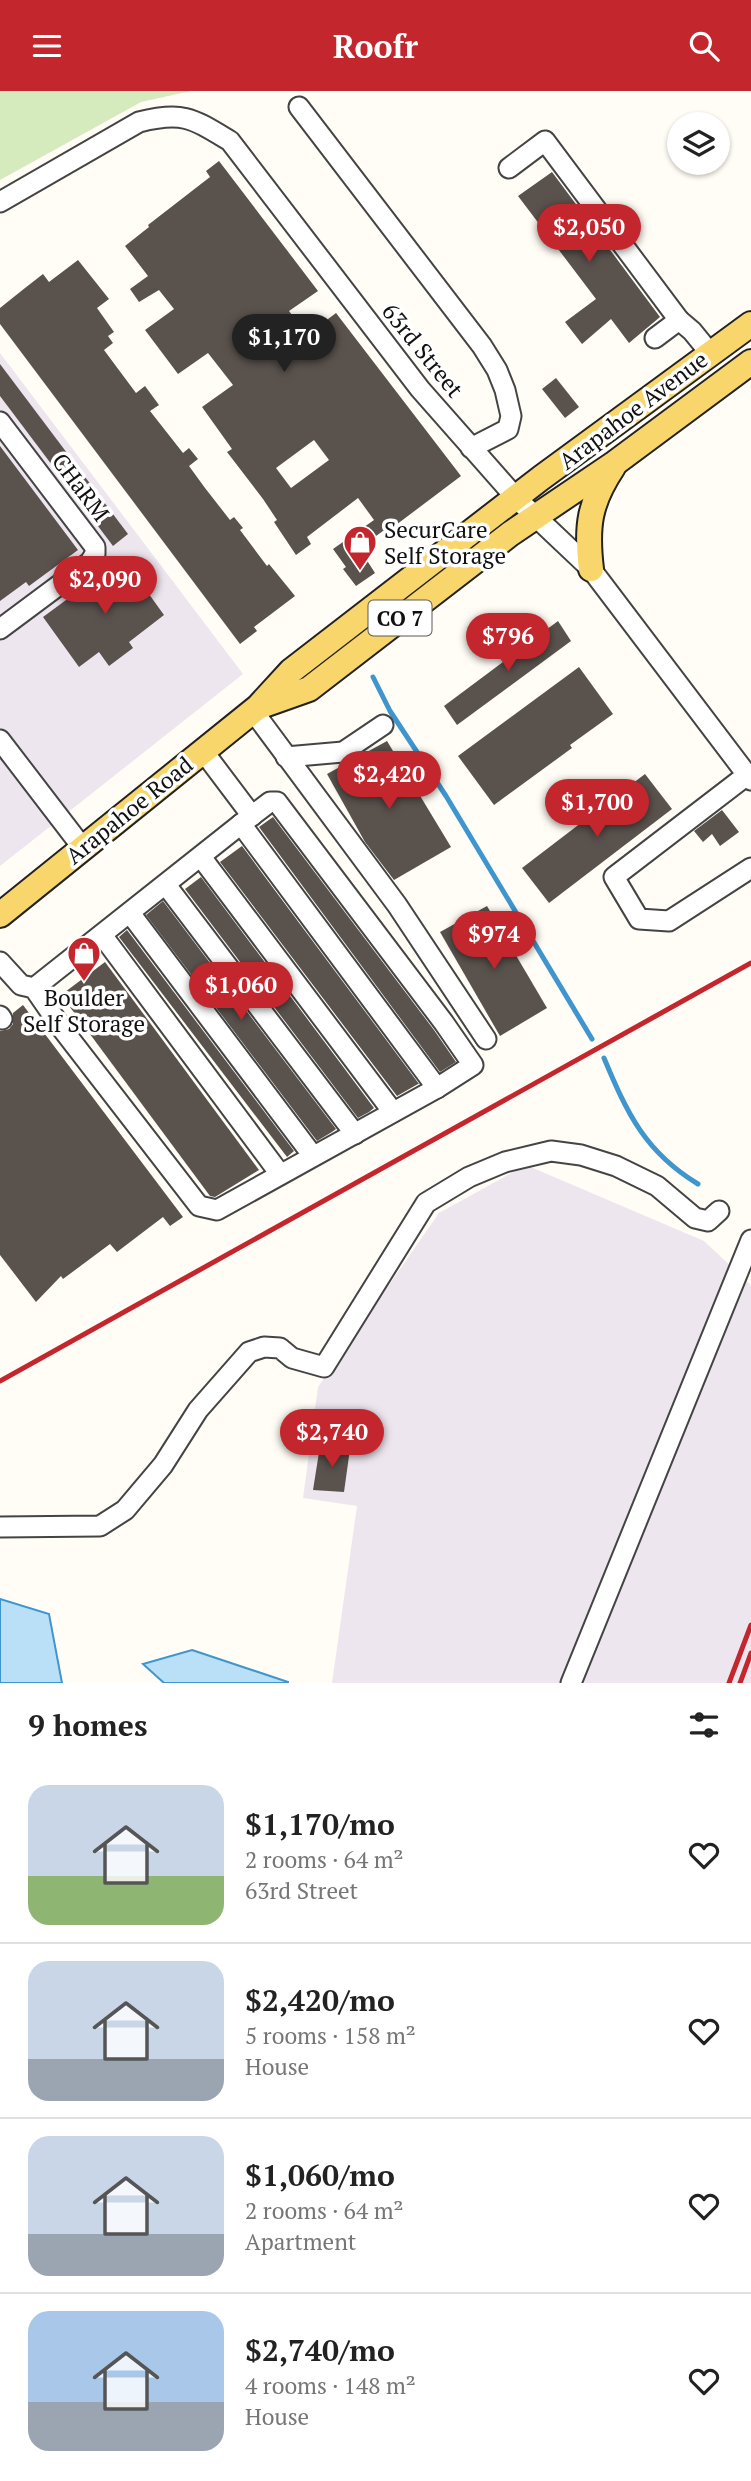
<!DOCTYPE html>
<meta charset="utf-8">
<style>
:root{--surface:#fff;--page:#f6f6f6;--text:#222;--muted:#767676;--line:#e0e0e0;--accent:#c4262e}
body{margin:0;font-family:"PT Serif",serif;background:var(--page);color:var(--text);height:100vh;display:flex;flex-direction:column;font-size:26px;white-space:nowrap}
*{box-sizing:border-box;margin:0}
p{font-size:23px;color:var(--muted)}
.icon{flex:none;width:38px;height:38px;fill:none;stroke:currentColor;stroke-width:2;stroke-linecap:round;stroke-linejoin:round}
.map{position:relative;height:1592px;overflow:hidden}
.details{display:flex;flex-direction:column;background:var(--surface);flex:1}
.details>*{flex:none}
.buttons{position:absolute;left:667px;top:21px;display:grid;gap:14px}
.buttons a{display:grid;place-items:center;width:63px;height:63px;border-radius:50%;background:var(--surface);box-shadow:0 2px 5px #0004;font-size:35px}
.price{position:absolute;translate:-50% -60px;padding:0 16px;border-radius:24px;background:var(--accent);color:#fff;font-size:23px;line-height:46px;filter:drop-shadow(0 2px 4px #0008)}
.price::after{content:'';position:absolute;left:50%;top:42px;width:21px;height:16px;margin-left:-10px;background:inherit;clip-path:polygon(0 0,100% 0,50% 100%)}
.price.current{background:#222;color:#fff}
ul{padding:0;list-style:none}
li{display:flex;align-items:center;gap:21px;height:175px;padding:0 28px}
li+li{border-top:2px solid var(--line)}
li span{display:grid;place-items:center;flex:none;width:196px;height:140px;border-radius:21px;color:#555}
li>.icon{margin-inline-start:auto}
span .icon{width:84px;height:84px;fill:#fffc;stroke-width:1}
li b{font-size:30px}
h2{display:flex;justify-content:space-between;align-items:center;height:84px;padding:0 28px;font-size:30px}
header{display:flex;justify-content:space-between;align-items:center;height:91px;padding:0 28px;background:var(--accent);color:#fff;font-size:32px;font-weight:700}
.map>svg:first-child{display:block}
.industrial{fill:#eee6ef}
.green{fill:#d5ebbd}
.water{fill:#b9e0f7;stroke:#3f96cf;stroke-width:2}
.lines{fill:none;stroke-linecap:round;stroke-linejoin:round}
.stream{stroke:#3f96cf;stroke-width:5}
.building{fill:#5a524d;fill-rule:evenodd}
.minor-casing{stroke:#444;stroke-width:23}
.major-casing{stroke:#222;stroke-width:28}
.minor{stroke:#fff;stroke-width:19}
.major{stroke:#f9d66b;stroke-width:24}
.rail{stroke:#c4262e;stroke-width:5}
.labels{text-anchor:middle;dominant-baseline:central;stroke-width:7;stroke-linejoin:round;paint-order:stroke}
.shield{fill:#fff;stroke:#585858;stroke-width:2}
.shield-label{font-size:21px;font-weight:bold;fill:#111}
.street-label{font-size:23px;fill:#111;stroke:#fff}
.poi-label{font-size:23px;fill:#111;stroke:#fff;text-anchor:start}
</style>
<header><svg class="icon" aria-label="menu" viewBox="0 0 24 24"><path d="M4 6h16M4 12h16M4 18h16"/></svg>Roofr<svg class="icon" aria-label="search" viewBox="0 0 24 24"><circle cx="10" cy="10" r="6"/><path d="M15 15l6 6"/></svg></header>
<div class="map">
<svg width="751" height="1592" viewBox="0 0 751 1592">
<rect width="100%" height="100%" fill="#fffdf5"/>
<g class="industrial">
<polygon points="0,262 243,583 0,775"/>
<polygon points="526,1074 704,1150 751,1194 751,1592 332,1592 357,1415 303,1407 318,1296 439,1122"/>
</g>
<polygon class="green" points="0,0 191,0 141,11 0,89"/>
<g class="water">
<polygon points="0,1508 49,1523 62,1592 0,1592"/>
<polygon points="192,1559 288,1591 288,1592 164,1592 143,1573"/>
</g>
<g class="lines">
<g class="stream">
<polyline points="373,586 390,620 446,705 592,948"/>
<path d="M604,967C627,1022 645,1061 698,1093"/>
</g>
</g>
<g class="building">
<path d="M219,70L318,200L289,220L307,244L336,222L461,385L384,443L383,440L359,457L375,482L356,495L343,478L346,476L333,458L374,429L358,407L307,446L311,453L296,464L274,431L277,429L263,408L227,361L232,358L202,316L233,294L208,262L178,283L145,239L174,218L159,199L139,211L130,198L148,185L125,155L149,136L148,134L210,86L206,80ZM314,349L329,369L291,397L276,377Z"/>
<polygon points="552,81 660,226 629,252 611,228 582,253 565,231 596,208 518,105"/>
<polygon points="78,169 109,208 97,217 114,241 108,245 113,252 104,259 136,302 145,295 159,314 150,320 183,362 189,357 198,368 189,375 205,397 230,429 234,426 243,437 240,439 267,475 269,473 295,505 254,536 257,540 240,553 0,233 0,217 25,197 43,183 49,191"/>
<polygon points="0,273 128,443 113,455 0,305"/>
<polygon points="556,287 579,316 565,327 542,298"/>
<polygon points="0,355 78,459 29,495 26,491 0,510"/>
<polygon points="123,467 164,524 129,551 133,557 109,575 99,561 79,576 43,526"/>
<polygon points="558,530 571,550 457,634 444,615"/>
<polygon points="579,576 613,623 570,654 572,657 494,714 458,665"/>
<polygon points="387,650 451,756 394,789 365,751 327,683"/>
<polygon points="645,683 672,718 549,812 522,777"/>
<polygon points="722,719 739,741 720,755 712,743 703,751 694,740"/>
<polygon points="273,726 434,939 456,971 440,981 259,736"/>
<polygon points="242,755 419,993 418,993 397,1005 220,771"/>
<polygon points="201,786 374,1017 369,1021 358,1027 185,798"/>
<polygon points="163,810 336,1038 332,1041 317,1050 146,824"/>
<polygon points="487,815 547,917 500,945 440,841"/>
<polygon points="127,839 294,1060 287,1066 119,846"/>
<polygon points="105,871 259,1079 215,1106 210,1105 61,904"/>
<polygon points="23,914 183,1126 170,1135 163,1126 117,1161 110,1153 63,1188 61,1185 36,1211 0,1164 0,940 9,938 13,933 13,922"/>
<polygon points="320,1355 350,1358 344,1401 313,1399"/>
</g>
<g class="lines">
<defs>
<g id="minor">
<polyline points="299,16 482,255 497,279 505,299 511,325 508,338 471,357"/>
<polyline points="509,77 545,50 679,229"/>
<path d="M0,111L139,31C183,20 192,27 230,50L420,298L517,408L591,478L751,689"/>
<polyline points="655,247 679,229 692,240 710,262"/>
<polyline points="0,331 95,456 95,463 90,471 0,538"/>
<polyline points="253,620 397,814 486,948"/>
<polyline points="0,649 82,756"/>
<polyline points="203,660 252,725"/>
<polyline points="286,666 343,661 383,634"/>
<polyline points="747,684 614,786 639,828 669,830 751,777"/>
<polyline points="241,733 437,997"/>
<polyline points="201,766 393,1021"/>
<polyline points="166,794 355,1043"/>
<polyline points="130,822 313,1065"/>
<polyline points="102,844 280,1083"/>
<polyline points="0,871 21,894 34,897 63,939 199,1115 217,1119 437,997 473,974 444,932 277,711 270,711 241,733 34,897"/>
<polyline points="0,925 2,928"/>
<polyline points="0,1436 100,1435 125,1419 163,1374 198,1319 249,1261 264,1256 280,1257 292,1267 324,1276 426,1112 469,1086 505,1071 551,1060 581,1064 616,1075 657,1095 695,1127 708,1130 719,1120"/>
<polyline points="571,1592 751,1149"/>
</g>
<g id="major">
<path d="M591,478C586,436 589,412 613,376"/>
<polyline points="261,615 309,598 510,443 615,372 751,271"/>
<polyline points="0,824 258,616 291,580 541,387 751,233"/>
</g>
</defs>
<use href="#minor" class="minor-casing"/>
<use href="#major" class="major-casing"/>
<use href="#minor" class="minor"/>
<use href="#major" class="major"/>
<g class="rail">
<polyline points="0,1290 751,872"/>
<polyline points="729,1592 751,1534"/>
<polyline points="740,1592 751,1562"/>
</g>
</g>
<defs>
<symbol id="shop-pin" viewBox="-11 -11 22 30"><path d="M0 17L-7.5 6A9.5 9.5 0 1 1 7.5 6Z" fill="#c4262e" stroke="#fff"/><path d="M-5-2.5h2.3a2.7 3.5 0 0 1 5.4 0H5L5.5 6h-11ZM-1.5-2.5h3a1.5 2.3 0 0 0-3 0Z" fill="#fff"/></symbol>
</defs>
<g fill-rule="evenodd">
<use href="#shop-pin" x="341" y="432" width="38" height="52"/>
<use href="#shop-pin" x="65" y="843" width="38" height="52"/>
</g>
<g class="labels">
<rect class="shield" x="368.5" y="509.5" width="63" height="35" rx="5"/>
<g class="shield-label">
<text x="400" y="527">CO 7</text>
</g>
<g class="street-label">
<text transform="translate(423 259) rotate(51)">63rd Street</text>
<text transform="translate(633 319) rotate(-37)">Arapahoe Avenue</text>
<text transform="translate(81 396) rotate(53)">CHaRM</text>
<text transform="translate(129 719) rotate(-39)">Arapahoe Road</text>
</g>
<g class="poi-label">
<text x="384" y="438">SecurCare<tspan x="384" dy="26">Self Storage</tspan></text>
<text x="84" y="906" text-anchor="middle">Boulder<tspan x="84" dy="26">Self Storage</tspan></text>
</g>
</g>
</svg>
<div class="buttons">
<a><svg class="icon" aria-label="layers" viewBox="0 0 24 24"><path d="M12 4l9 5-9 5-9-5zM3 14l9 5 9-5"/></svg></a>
</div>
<b class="price" style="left:589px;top:173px">$2,050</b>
<b class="price current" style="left:284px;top:283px">$1,170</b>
<b class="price" style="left:105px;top:525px">$2,090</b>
<b class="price" style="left:508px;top:582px">$796</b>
<b class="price" style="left:389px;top:720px">$2,420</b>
<b class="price" style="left:597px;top:748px">$1,700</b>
<b class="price" style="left:494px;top:880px">$974</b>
<b class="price" style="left:241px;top:931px">$1,060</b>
<b class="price" style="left:332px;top:1378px">$2,740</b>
</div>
<section class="details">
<h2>9 homes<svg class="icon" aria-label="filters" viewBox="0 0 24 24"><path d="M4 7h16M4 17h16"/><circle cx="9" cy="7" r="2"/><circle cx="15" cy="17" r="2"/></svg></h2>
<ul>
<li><span style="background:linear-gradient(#c9d6e8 65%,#8fb573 0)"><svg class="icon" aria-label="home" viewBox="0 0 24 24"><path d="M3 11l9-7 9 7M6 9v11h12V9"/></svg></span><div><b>$1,170/mo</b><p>2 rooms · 64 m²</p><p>63rd Street</p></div><svg class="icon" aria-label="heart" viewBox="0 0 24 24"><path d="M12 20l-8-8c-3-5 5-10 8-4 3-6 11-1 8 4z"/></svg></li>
<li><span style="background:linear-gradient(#c9d6e8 70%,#9aa5b1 0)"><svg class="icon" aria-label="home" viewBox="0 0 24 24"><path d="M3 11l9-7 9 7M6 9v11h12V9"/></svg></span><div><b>$2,420/mo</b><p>5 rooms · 158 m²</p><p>House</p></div><svg class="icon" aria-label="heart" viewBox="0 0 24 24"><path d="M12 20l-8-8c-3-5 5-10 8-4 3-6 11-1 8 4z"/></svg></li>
<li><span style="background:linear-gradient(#c9d6e8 70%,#9aa5b1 0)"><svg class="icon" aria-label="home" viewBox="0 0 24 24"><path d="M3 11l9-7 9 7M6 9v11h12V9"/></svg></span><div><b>$1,060/mo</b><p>2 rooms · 64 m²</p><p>Apartment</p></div><svg class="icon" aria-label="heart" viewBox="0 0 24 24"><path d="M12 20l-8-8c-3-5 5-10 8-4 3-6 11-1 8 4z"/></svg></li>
<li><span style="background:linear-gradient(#a9c7e8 65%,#9aa5b1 0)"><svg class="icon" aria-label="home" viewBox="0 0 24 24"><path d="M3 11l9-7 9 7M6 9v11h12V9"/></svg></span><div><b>$2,740/mo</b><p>4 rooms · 148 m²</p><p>House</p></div><svg class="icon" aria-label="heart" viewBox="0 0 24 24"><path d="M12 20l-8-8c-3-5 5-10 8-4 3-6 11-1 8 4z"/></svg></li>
</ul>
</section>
